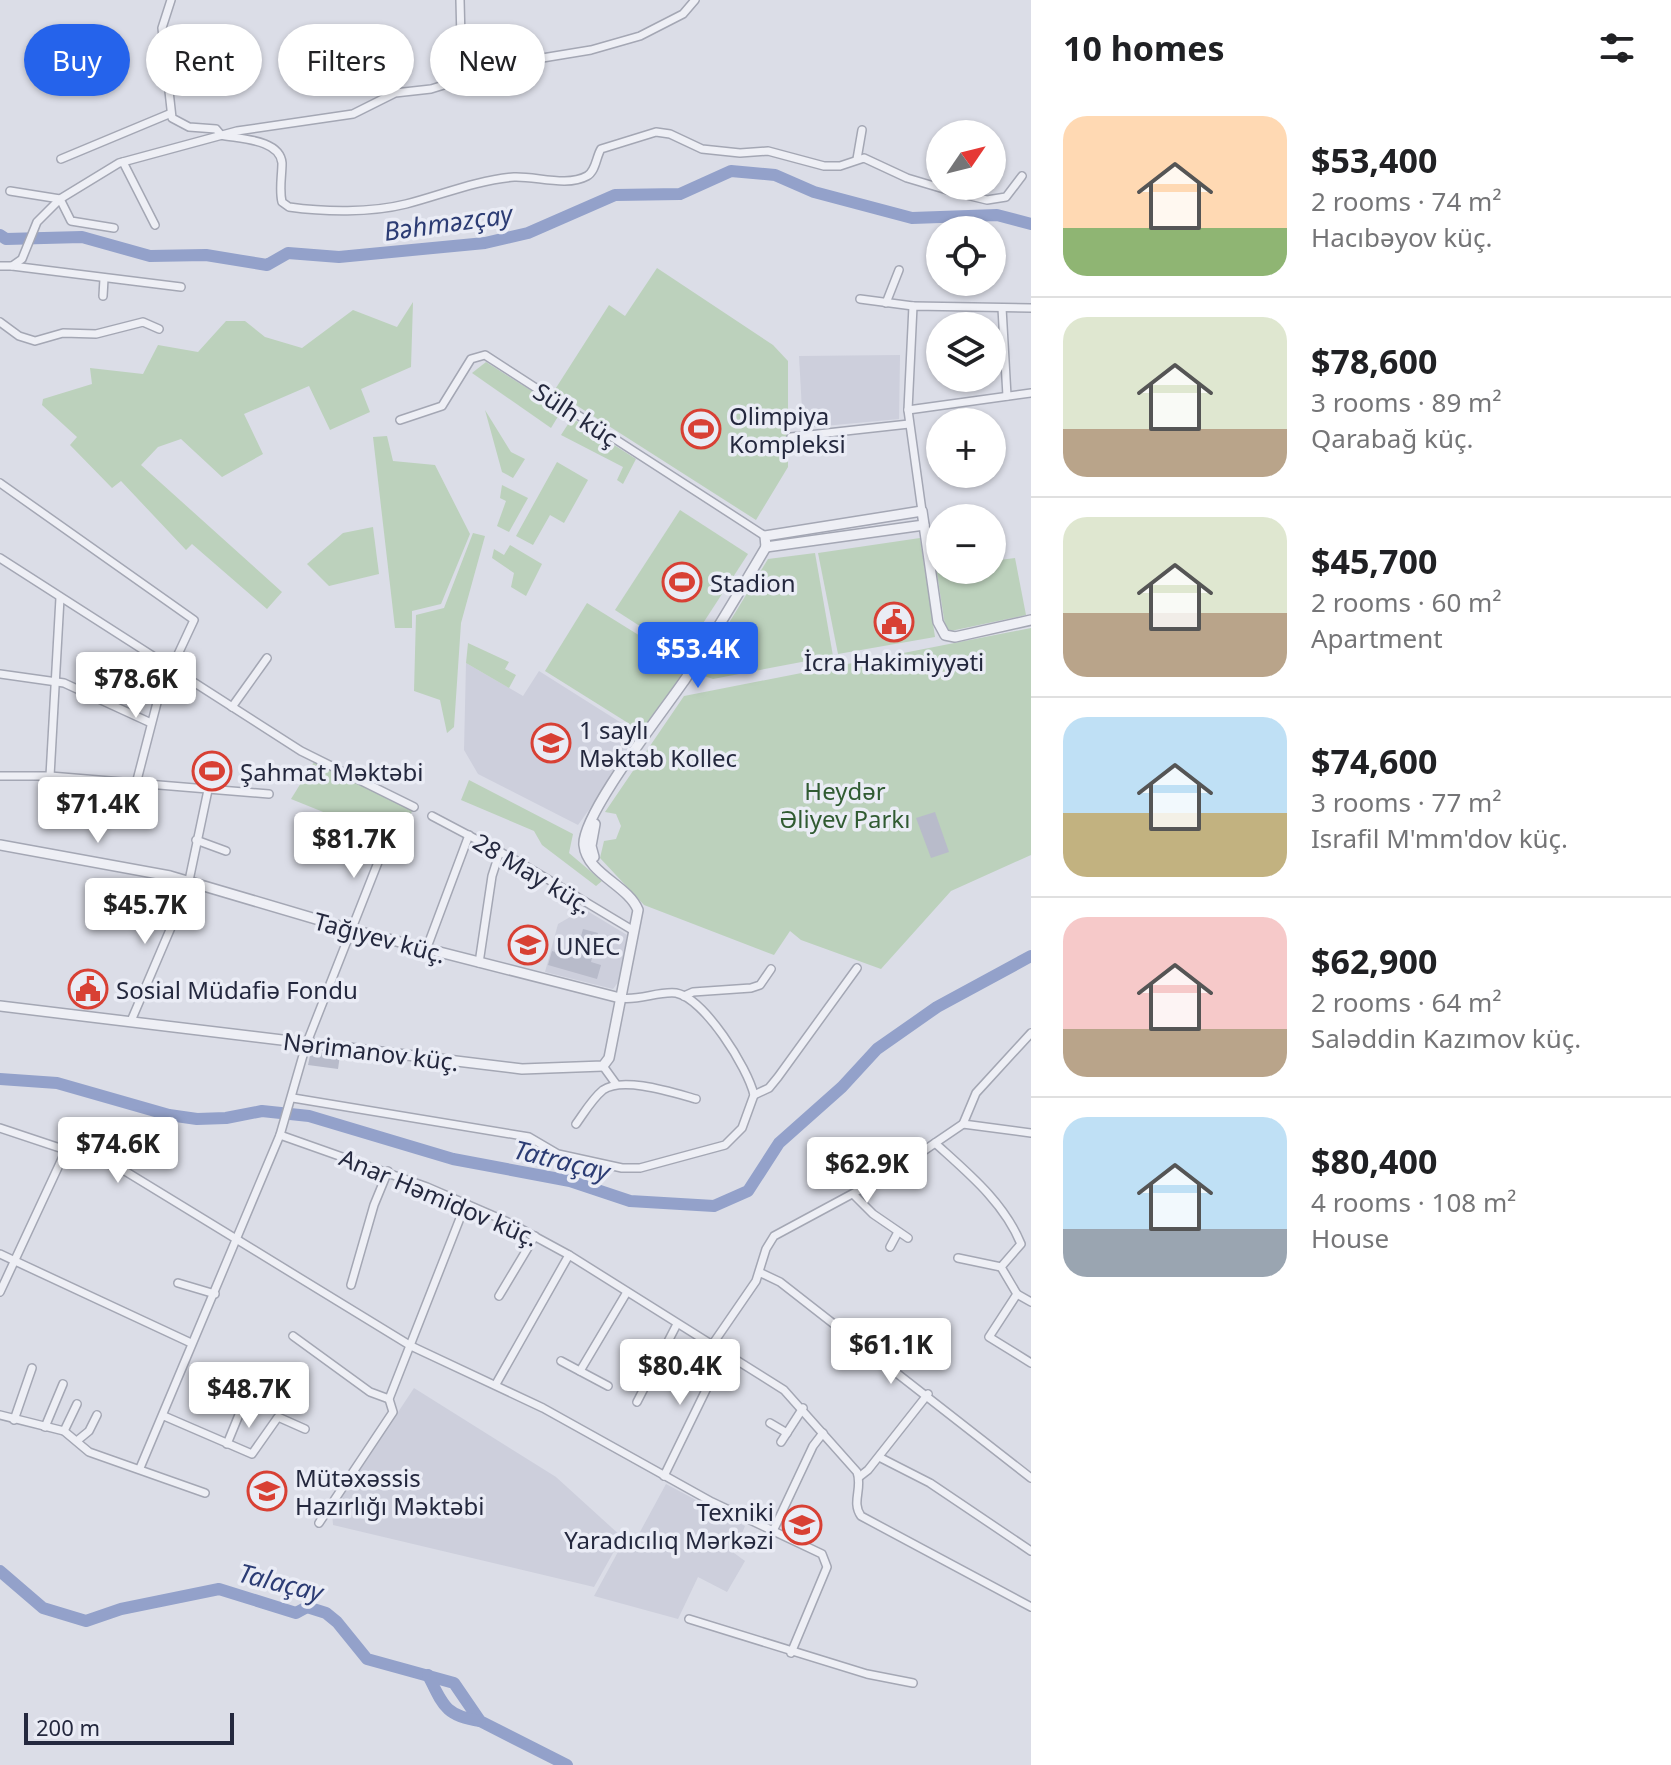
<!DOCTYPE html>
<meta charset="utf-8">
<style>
:root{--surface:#fff;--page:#f6f6f6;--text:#202124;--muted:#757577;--line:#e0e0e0;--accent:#2563eb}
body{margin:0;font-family:"Noto Sans",sans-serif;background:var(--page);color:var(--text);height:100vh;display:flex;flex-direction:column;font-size:30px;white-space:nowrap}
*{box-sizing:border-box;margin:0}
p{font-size:26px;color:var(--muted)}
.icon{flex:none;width:44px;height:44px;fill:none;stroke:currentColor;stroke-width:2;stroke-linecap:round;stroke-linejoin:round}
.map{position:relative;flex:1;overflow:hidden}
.details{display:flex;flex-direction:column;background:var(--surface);width:640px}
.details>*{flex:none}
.hud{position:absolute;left:24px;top:24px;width:760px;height:72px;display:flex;gap:16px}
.needle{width:52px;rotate:55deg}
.fabs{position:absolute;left:926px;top:120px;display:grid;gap:16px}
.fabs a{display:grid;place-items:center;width:80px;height:80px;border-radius:50%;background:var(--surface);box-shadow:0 2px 6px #0004;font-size:40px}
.scale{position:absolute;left:24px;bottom:20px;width:210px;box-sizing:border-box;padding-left:8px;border:4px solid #24283e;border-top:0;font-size:22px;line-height:28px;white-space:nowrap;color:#24283e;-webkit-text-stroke:6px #eaecf5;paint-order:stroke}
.price{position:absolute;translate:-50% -68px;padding:0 18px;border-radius:8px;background:#fff;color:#222;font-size:26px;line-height:52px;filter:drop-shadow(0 2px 4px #0008)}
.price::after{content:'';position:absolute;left:50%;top:48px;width:24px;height:18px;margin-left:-12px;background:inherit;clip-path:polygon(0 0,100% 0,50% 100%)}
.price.on{background:var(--accent);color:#fff}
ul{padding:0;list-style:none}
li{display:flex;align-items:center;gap:24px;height:200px;padding:0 32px}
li+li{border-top:2px solid var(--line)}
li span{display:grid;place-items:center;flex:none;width:224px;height:160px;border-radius:24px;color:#555}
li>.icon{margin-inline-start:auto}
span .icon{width:96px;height:96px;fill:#fffc;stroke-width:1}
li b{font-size:34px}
h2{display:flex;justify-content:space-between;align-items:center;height:96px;padding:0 32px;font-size:34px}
.tag{padding:0 28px;border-radius:36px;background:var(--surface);box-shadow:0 2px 6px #0004;font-size:28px;line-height:72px}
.tag.on{background:var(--accent);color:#fff}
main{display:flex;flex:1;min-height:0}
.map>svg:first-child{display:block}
.built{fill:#cdcfdc}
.green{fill:#bcd1bc}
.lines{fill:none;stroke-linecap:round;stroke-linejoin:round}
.river{stroke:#93a1ca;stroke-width:12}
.building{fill:#b8bbca}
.minor-casing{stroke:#a4a7b4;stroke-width:10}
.tertiary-casing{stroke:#a4a7b4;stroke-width:12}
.minor{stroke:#eeeff5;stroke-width:7}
.tertiary{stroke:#eeeff5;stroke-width:9}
.labels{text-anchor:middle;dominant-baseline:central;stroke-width:7;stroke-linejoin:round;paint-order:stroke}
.street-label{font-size:24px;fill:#24283e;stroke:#eaecf5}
.poi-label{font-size:24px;fill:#24283e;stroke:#eaecf5;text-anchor:start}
.park-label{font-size:24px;fill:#305b32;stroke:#eaecf5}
.water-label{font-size:26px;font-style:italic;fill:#2c3c74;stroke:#eaecf5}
</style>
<main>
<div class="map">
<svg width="1031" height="1765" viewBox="0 0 1031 1765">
<rect width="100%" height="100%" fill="#dbdde7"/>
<g class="built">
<polygon points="900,355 899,419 803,428 799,356"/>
<polygon points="466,663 523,696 539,671 642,736 578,825 478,774 464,750"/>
<polygon points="584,909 627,935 619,981 613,989 545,972 558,924"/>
<polygon points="414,1388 556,1477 622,1537 594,1587 333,1525 332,1512"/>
<polygon points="666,1484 745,1526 734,1553 745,1561 727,1592 698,1577 678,1619 594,1596 625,1539 634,1543"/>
</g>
<g class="green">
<polygon points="657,268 773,345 788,361 788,467 756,520 554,391 609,305 625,316"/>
<polygon points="413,302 411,367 361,389 370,412 330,430 309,386 244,414 263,454 222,477 181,439 158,447 141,465 282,592 267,609 192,544 186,550 121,481 112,488 70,445 77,437 42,405 43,399 92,384 90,368 143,374 158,345 198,352 226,321 245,321 265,337 302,348 353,310 397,327"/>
<polygon points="486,362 562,410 551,428 472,373"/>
<polygon points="485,410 511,452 525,459 513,478 502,472"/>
<polygon points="572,418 636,459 623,484 617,480 623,467 561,435"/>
<polygon points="387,436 393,461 435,465 470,534 441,604 412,611 412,628 395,628 373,437"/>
<polygon points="557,462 588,480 564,523 550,515 533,545 516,536"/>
<polygon points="502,485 528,498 509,532 497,526 506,501 500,498"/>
<polygon points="680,510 748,554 683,654 615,610"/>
<polygon points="373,527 379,574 329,586 307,564 343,533"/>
<polygon points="473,533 485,536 461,623 454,727 447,733 440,700 414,691 416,615 444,608"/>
<polygon points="920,538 935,637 838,654 818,553"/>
<polygon points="510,545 542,564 526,596 511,587 514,573 492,558 494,549 504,555"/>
<polygon points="815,553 833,656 713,679 704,676 702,667 768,559"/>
<polygon points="1015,558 1026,615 946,632 936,567 992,570 992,561"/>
<polygon points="587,603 687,665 644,733 545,671"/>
<polygon points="1031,628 1031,855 951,891 881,969 801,940 790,931 774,955 644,905 600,858 604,841 616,839 621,826 616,814 605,812 684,696"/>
<polygon points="468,643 509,662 505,669 516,675 509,688 466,663"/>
<polygon points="314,762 412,811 400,843 291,799"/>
<polygon points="469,780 573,834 569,853 602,881 596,886 542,845 534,831 461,800"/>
</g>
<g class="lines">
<g class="river">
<polyline points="0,235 6,239 82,237 150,256 206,255 267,265 288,253 339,257 485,243 528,233 615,195 680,194 731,171 775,175 814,192 912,218 997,215 1031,224"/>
<polyline points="0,1079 57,1083 169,1115 197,1119 226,1118 262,1111 309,1116 453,1159 570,1181 630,1201 714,1206 748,1191 779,1143 842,1087 877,1049 937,1007 1031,956"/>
<polyline points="0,1571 43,1608 86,1621 121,1609 219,1589 296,1613 307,1607 326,1613 337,1622 367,1659 454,1683 480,1721 567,1765"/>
<path d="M428,1675C443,1705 445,1716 480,1721"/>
</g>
</g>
<g class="building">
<polygon points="935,812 949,852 931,858 916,818"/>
<polygon points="583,929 598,933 591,962 601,965 597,979 548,965 552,951 575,958"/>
<polygon points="311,1051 340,1055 338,1069 308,1065"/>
</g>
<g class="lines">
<defs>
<g id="minor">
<path d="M171,0L162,28L172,118L189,127L216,129L221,135C239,139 280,139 282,163C282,176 279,189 282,202L289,207C325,212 370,213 406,204C441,195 477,180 514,177C536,176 567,187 587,176C596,171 596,157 601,149L656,132L670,134L702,149L740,153L768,151L824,166H840L864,158L907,178L954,192L987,200L1006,197L1022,176"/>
<polyline points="460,0 462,80"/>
<polyline points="61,159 169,114"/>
<polyline points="857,159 862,130"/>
<polyline points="123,162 155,225"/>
<polyline points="10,191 60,199 71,221 114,228"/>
<polyline points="0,266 12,266 22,259 37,222 60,199 119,163 237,131 353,114 395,93 431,89 518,62 591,50 640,36 683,14 695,0"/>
<polyline points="12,266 181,287"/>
<polyline points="103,296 104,279"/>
<polyline points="860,299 913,306"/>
<polyline points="886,303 899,270"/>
<polyline points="1002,308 1007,396"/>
<polyline points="0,322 19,336 35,341 63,333 96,334 143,322 159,329"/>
<polyline points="908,410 1031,393"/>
<polyline points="400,420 442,406 471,359 485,355 765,536"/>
<polyline points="791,437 909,424"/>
<polyline points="0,483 194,620 159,695 136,784"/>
<polyline points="922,511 908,410 913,306 1031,308"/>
<polyline points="0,558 301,751 414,807"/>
<polyline points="0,674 64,683 151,723"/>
<polyline points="232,707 267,658"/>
<polyline points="0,776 50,776 269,794"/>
<polyline points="50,776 60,598"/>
<polyline points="432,816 519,862 634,931"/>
<polyline points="196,840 226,851"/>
<polyline points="426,950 469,835"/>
<polyline points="479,963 492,876 500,851"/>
<polyline points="684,996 693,992 751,988 760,985 771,969"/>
<polyline points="131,1021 187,890 208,790"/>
<polyline points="603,1066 616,1084"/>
<polyline points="754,1095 769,1088 778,1077 857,968"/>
<path d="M293,1098L529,1137L558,1154L622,1168H640L725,1145L742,1128L754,1095C748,1068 704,998 676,993C658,991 639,1001 620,998"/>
<path d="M576,1124C584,1113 592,1099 603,1090C623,1076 674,1093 696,1099"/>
<polyline points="963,1124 976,1093 1031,1033"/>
<polyline points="0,1128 120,1168 411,1346 543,1408 712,1502 822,1554 827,1567 791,1653"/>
<path d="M280,1135L427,1187L510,1223L569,1255L784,1390L857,1472C863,1488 851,1502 861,1516L1031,1607"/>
<path d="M935,1143C967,1172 1004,1202 1021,1244L1001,1267L1017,1294L1031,1302"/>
<polyline points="854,1195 873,1214 908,1238"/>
<polyline points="890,1247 898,1232"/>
<polyline points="0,1254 191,1343"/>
<polyline points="958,1258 1001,1267"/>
<polyline points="761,1273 780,1282 1031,1478"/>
<polyline points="178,1283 215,1294"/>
<polyline points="351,1285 374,1205 388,1171"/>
<polyline points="0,1292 67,1148"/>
<polyline points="1017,1294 989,1337 1031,1363"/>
<polyline points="499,1296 535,1236"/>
<polyline points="293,1336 370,1392 389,1399"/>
<polyline points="712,1345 756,1281 766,1249 774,1236 891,1173 963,1124 1031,1133"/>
<polyline points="561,1361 608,1386"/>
<polyline points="580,1371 627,1292"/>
<polyline points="496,1384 569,1255"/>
<polyline points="637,1402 677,1324"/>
<polyline points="0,1415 64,1431 89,1452 205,1493"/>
<polyline points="164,1416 252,1454 278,1417 305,1429"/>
<polyline points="14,1420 32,1368"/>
<polyline points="770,1423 787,1433"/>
<polyline points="45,1427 63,1384"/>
<polyline points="64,1431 77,1404"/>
<polyline points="78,1440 89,1431 97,1415"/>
<polyline points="781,1442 803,1408"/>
<polyline points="227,1444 243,1405"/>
<polyline points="879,1457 930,1483 1031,1551"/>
<polyline points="140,1468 280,1135 306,1045 386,842"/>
<polyline points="664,1476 724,1353"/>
<polyline points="859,1477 868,1470 928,1394"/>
<polyline points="319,1523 393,1412 389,1399 466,1203"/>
<polyline points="773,1531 813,1446 823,1433"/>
<polyline points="689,1619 867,1674 913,1683"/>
</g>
<g id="tertiary">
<polyline points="766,547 765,536 922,511 938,622 945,635 955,637 1031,620"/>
<polyline points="766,547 924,525"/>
<polyline points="0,845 170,876 353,930 620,998"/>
<polyline points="594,857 591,846 595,824"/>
<path d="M0,1006L522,1069L603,1066L609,1058L638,910C628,885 587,874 584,845C581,815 666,708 686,678C714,635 740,591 766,547"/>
</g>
</defs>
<use href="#minor" class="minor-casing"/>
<use href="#tertiary" class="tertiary-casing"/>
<use href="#minor" class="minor"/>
<use href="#tertiary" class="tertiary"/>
</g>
<defs>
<symbol id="stadium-ring" viewBox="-11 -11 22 22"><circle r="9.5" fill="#eaecf5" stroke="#d84034" stroke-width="1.5"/><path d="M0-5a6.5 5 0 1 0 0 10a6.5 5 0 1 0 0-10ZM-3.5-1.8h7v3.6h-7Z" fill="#d84034"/></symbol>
<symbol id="civic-ring" viewBox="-11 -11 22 22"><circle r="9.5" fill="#eaecf5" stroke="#d84034" stroke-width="1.5"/><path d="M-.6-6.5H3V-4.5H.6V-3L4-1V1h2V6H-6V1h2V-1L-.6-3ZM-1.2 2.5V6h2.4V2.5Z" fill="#d84034"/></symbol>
<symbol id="school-ring" viewBox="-11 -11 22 22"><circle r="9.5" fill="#eaecf5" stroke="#d84034" stroke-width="1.5"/><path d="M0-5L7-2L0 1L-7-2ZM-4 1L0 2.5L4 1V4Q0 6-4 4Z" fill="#d84034"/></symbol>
<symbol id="university-ring" viewBox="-11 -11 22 22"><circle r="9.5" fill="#eaecf5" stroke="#d84034" stroke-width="1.5"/><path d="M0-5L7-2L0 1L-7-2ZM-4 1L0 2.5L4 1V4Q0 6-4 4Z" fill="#d84034"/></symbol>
</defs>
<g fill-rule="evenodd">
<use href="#stadium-ring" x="679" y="407" width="44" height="44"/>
<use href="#stadium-ring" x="660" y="560" width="44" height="44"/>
<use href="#civic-ring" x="872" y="600" width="44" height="44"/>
<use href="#school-ring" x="529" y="721" width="44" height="44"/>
<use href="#stadium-ring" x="190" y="749" width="44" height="44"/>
<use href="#university-ring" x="506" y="923" width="44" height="44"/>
<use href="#civic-ring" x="66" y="967" width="44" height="44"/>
<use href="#university-ring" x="245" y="1469" width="44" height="44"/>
<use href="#university-ring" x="780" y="1503" width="44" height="44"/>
</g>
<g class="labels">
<g class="street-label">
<text transform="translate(576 414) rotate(33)">Sülh küç</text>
<text transform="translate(533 873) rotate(31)">28 May küç.</text>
<text transform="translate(380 937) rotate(15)">Tağıyev küç.</text>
<text transform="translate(371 1051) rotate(7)">Nərimanov küç.</text>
<text transform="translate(439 1197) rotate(23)">Anar Həmidov küç.</text>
</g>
<g class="poi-label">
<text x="729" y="415">Olimpiya<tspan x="729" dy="28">Kompleksi</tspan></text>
<text x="710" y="582">Stadion</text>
<text x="894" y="661" text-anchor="middle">İcra Hakimiyyəti</text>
<text x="579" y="729">1 saylı<tspan x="579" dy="28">Məktəb Kollec</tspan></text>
<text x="240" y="771">Şahmat Məktəbi</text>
<text x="556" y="945">UNEC</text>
<text x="116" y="989">Sosial Müdafiə Fondu</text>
<text x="295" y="1477">Mütəxəssis<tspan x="295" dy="28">Hazırlığı Məktəbi</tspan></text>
<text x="774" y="1511" text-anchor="end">Texniki<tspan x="774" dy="28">Yaradıcılıq Mərkəzi</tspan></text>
</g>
<g class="park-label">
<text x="845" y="790">Heydər<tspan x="845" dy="28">Əliyev Parkı</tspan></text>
</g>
<g class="water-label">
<text transform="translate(448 222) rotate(-8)">Bəhməzçay</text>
<text transform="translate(562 1160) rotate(14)">Tatraçay</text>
<text transform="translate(281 1582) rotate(14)">Talaçay</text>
</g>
</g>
</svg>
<div class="fabs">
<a><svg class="needle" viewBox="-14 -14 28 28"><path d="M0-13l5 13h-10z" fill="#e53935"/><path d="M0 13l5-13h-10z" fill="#757577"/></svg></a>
<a><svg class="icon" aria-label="locate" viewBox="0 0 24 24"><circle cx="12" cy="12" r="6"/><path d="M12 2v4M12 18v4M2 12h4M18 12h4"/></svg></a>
<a><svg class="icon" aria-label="layers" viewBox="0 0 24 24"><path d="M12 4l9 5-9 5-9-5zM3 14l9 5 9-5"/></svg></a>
<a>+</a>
<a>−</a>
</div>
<div class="scale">200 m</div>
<b class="price on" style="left:698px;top:690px">$53.4K</b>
<b class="price" style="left:136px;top:720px">$78.6K</b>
<b class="price" style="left:98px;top:845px">$71.4K</b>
<b class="price" style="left:354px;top:880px">$81.7K</b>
<b class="price" style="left:145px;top:946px">$45.7K</b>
<b class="price" style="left:118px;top:1185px">$74.6K</b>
<b class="price" style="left:867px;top:1205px">$62.9K</b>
<b class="price" style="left:891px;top:1386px">$61.1K</b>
<b class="price" style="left:680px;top:1407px">$80.4K</b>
<b class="price" style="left:249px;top:1430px">$48.7K</b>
<div class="hud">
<a class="tag on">Buy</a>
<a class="tag">Rent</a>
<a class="tag">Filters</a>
<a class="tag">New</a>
</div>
</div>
<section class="details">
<h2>10 homes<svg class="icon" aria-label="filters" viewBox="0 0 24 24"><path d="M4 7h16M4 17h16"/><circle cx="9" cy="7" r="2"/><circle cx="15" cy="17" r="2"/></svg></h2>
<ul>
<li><span style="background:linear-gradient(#ffd9b3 70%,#8fb573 0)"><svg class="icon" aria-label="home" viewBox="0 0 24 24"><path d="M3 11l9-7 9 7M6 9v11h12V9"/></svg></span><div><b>$53,400</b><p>2 rooms · 74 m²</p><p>Hacıbəyov küç.</p></div></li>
<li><span style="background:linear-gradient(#dfe7d0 70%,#b9a48a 0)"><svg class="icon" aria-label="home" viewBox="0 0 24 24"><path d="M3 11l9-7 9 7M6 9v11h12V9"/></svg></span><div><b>$78,600</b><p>3 rooms · 89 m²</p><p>Qarabağ küç.</p></div></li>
<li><span style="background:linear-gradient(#dfe7d0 60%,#b9a48a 0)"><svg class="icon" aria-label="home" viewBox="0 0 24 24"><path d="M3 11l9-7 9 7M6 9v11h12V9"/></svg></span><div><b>$45,700</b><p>2 rooms · 60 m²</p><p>Apartment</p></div></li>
<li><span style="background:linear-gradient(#bfe0f5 60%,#c2b280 0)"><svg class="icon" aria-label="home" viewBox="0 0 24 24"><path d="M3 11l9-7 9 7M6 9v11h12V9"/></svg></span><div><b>$74,600</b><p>3 rooms · 77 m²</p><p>Israfil M'mm'dov küç.</p></div></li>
<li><span style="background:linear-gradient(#f6c9c9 70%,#b9a48a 0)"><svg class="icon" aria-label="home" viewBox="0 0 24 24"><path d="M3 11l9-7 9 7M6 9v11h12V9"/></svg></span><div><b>$62,900</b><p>2 rooms · 64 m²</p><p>Saləddin Kazımov küç.</p></div></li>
<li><span style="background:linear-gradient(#bfe0f5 70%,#9aa5b1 0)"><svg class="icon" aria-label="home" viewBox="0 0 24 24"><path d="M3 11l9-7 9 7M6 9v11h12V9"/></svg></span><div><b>$80,400</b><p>4 rooms · 108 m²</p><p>House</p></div></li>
</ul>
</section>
</main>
